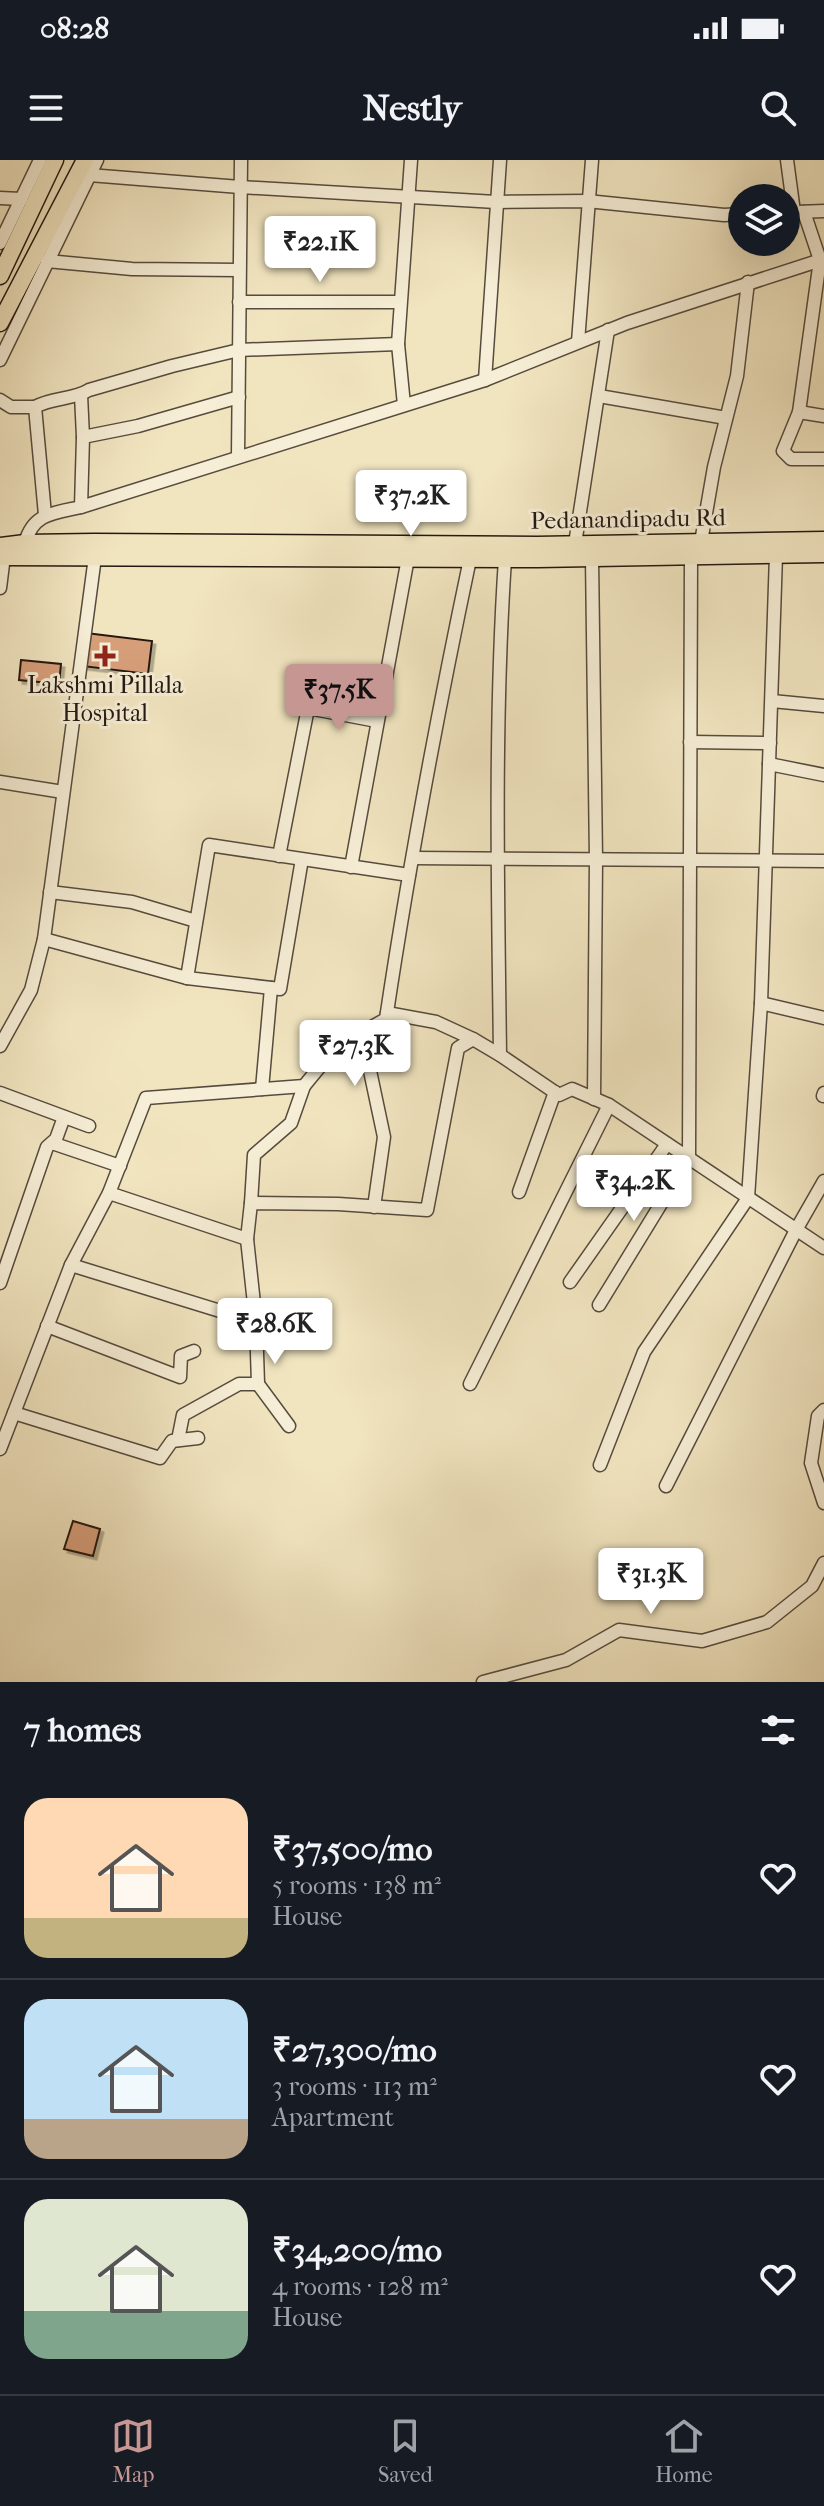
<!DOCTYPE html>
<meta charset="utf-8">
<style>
:root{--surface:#171b24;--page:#242831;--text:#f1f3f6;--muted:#9ea1a6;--line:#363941;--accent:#c59692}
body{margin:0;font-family:"IM FELL French Canon",serif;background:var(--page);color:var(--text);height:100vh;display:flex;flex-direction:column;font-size:30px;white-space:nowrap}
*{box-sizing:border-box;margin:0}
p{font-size:26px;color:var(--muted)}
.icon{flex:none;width:44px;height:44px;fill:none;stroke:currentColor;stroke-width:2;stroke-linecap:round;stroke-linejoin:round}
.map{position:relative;height:1522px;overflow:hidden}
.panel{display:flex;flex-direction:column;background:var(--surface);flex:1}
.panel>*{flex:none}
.buttons{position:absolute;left:728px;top:24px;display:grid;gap:16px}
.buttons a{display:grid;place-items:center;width:72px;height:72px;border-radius:50%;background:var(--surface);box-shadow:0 8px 32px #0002;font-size:40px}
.price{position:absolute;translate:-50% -68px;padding:0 18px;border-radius:8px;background:#fff;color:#222;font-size:26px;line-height:52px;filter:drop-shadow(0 2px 4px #0008)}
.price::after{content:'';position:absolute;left:50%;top:48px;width:24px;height:18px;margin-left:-12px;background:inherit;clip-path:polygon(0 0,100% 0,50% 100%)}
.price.active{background:var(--accent);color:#111}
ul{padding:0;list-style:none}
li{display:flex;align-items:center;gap:24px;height:200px;padding:0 24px}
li+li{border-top:2px solid var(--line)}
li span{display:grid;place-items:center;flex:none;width:224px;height:160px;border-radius:24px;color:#555}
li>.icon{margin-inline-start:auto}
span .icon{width:96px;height:96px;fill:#fffc;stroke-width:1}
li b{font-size:34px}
h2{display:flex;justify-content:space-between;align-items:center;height:96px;padding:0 24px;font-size:34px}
.status{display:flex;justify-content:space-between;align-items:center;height:56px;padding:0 40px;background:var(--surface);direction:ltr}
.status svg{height:22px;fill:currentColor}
header{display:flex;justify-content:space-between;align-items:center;height:104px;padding:0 24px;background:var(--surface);font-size:36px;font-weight:700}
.tabs{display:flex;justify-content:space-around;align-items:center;height:112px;border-top:2px solid var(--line);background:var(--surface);font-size:22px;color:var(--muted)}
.tabs a{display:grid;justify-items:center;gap:4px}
.tabs .active{color:var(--accent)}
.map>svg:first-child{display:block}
.building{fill:#d79e7a;stroke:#231811;stroke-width:2;filter:url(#shadow)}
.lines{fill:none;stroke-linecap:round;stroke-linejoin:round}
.minor-casing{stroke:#564b3d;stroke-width:15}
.major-casing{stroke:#231811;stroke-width:19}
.minor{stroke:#f6eed6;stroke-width:12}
.major{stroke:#f1e5c0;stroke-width:16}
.poi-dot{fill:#8f2418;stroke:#f6eed6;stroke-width:3}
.labels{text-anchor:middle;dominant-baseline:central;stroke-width:6;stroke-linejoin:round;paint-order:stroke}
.street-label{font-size:24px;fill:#231811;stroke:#f6eed6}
.poi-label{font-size:24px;fill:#231811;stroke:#f6eed6}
</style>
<div class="status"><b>08:28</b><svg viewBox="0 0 49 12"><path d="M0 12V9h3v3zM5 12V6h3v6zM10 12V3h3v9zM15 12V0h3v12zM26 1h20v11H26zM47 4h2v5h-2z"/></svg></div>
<header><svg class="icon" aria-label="menu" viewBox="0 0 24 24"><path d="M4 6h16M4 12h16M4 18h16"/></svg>Nestly<svg class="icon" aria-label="search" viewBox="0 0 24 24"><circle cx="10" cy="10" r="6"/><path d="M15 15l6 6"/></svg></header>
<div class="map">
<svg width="824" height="1522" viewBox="0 0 824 1522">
<defs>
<filter id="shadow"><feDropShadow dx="3.5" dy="3.5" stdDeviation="0" flood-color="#0004"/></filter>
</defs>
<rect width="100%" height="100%" fill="#f1e5c0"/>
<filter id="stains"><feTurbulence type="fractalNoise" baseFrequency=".0025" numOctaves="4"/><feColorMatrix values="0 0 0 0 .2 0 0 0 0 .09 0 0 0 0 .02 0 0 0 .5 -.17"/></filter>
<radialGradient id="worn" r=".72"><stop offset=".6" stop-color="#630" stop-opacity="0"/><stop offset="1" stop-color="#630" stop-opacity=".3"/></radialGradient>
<g class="building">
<polygon points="86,473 152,481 148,514 82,506"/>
<polygon points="21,500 61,504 59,524 19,520"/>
<polygon points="73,1361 100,1369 93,1396 64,1389"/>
</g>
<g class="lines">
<defs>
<g id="minor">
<polyline points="787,0 794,52"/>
<polyline points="89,15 240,27 496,42 587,41 724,55 742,54"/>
<polyline points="0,38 21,39"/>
<polyline points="797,52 824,51"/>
<polyline points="804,52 820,100 799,252 783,291 791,299 824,299"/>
<polyline points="0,83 40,0"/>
<polyline points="47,101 132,109 239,110"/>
<polyline points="239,142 400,142"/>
<polyline points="578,182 592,0"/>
<polyline points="0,200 97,0"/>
<polyline points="485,220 500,0"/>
<polyline points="81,235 83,277 81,347"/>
<polyline points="599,236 726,258"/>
<polyline points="0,240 11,247 35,247"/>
<polyline points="404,245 398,184 411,0"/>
<polyline points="799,252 824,256"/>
<polyline points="83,277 138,266 239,237"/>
<polyline points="238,296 241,0"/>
<path d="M45,355L35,247C52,237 73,240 89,230L172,206L239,190L398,184"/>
<polyline points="701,382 714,307 737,216 748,122"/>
<path d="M25,383C33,353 54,353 81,347L485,220L627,163L824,99"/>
<polyline points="575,384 608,170"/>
<polyline points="592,398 596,700 594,939"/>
<polyline points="0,428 4,396"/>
<polyline points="772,541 824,546"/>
<polyline points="690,582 770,583"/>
<polyline points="769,604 824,615"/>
<polyline points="0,622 63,632"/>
<polyline points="279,696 308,548 377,561"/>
<polyline points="413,698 824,701"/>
<polyline points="302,699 280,829 187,818 209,685 409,715"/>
<polyline points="351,707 408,398"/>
<polyline points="50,732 132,742 196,761"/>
<polyline points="44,779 187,818"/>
<polyline points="761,843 824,858"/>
<polyline points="387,853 436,862 473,879"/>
<polyline points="362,873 384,977 374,1047"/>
<polyline points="0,886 31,830 44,779 95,397"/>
<path d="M500,895C498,730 494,564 505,399"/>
<polyline points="262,929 271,828"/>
<polyline points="0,933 89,966"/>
<polyline points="823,936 824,933"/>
<polyline points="52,983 120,1006"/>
<polyline points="519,1032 555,932"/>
<polyline points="109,1033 247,1079"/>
<polyline points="251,1043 254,995 291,963 304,926"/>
<polyline points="71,1105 256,1162"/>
<polyline points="570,1122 667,984"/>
<polyline points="0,1123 47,987 56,979 64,957"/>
<polyline points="599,1145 689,998 691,396"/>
<polyline points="47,1166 180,1217 181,1196 194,1191"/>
<polyline points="258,1224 289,1266"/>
<polyline points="470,1224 609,945"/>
<polyline points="824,1250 818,1256 811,1303 824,1343"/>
<polyline points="14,1253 160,1298 172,1281 198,1278"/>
<polyline points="178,1280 183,1255 239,1224 258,1224 256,1162 247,1079 251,1043 338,1044 427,1050 458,888 473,879 500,895 559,935 572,929 609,945 824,1088"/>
<path d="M0,1289L71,1105L109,1033L146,938L304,926L336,887L386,859C409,705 438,551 470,399"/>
<polyline points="600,1305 644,1192 748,1038 761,843 776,395"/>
<polyline points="666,1326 796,1070 824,1021"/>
<polyline points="483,1522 566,1500 619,1470 702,1481 767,1462 812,1426 824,1403"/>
</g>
<g id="major">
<polyline points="0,116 55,0"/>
<polyline points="0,163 85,0"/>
<polyline points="0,386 25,383 94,382 537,385 824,380"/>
<polyline points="0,397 538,399 824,394"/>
</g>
</defs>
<use href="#minor" class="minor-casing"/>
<use href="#major" class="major-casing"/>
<use href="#minor" class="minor"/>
<use href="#major" class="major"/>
</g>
<path class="poi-dot" d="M101 484h8v8h8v8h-8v8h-8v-8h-8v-8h8z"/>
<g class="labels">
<g class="street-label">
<text transform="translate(628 359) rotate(-1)">Pedanandipadu Rd</text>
</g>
<g class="poi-label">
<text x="105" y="525">Lakshmi Pillala<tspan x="105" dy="28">Hospital</tspan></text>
</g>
</g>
<rect width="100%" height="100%" filter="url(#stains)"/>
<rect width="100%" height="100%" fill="url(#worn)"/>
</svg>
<div class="buttons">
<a><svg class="icon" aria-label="layers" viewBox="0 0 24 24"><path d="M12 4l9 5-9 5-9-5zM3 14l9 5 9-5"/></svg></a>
</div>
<b class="price" style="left:320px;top:124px">₹22.1K</b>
<b class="price" style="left:411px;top:378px">₹37.2K</b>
<b class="price active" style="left:339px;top:572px">₹37.5K</b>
<b class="price" style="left:355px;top:928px">₹27.3K</b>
<b class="price" style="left:634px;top:1063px">₹34.2K</b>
<b class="price" style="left:275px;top:1206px">₹28.6K</b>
<b class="price" style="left:651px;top:1456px">₹31.3K</b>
</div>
<section class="panel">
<h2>7 homes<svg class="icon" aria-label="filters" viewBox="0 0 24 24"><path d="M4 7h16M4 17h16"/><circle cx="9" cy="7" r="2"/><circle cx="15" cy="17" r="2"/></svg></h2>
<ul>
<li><span style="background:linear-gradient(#ffd9b3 75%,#c2b280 0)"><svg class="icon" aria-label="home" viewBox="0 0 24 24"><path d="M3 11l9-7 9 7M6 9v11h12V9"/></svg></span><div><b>₹37,500/mo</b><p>5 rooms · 138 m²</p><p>House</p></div><svg class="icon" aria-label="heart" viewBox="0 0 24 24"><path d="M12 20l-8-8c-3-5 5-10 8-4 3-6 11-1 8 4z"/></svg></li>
<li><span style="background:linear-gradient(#bfe0f5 75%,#b9a48a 0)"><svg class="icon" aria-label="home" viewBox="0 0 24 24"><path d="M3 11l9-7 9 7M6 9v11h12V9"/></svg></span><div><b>₹27,300/mo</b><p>3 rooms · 113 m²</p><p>Apartment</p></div><svg class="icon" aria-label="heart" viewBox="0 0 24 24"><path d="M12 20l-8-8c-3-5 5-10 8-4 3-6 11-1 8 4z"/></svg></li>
<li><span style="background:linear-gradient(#dfe7d0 70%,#7fa58c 0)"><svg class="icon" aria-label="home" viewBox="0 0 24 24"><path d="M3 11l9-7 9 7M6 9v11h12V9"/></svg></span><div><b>₹34,200/mo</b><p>4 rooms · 128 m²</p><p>House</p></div><svg class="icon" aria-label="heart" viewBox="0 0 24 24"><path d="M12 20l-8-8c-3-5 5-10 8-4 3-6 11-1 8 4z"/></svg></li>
</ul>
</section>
<nav class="tabs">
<a class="active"><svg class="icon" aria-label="map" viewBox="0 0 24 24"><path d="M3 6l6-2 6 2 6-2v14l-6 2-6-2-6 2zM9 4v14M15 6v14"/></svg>Map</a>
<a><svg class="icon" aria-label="saved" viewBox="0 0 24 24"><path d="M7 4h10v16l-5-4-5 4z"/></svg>Saved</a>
<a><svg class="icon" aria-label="home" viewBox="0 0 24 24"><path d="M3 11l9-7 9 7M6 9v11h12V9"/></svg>Home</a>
</nav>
